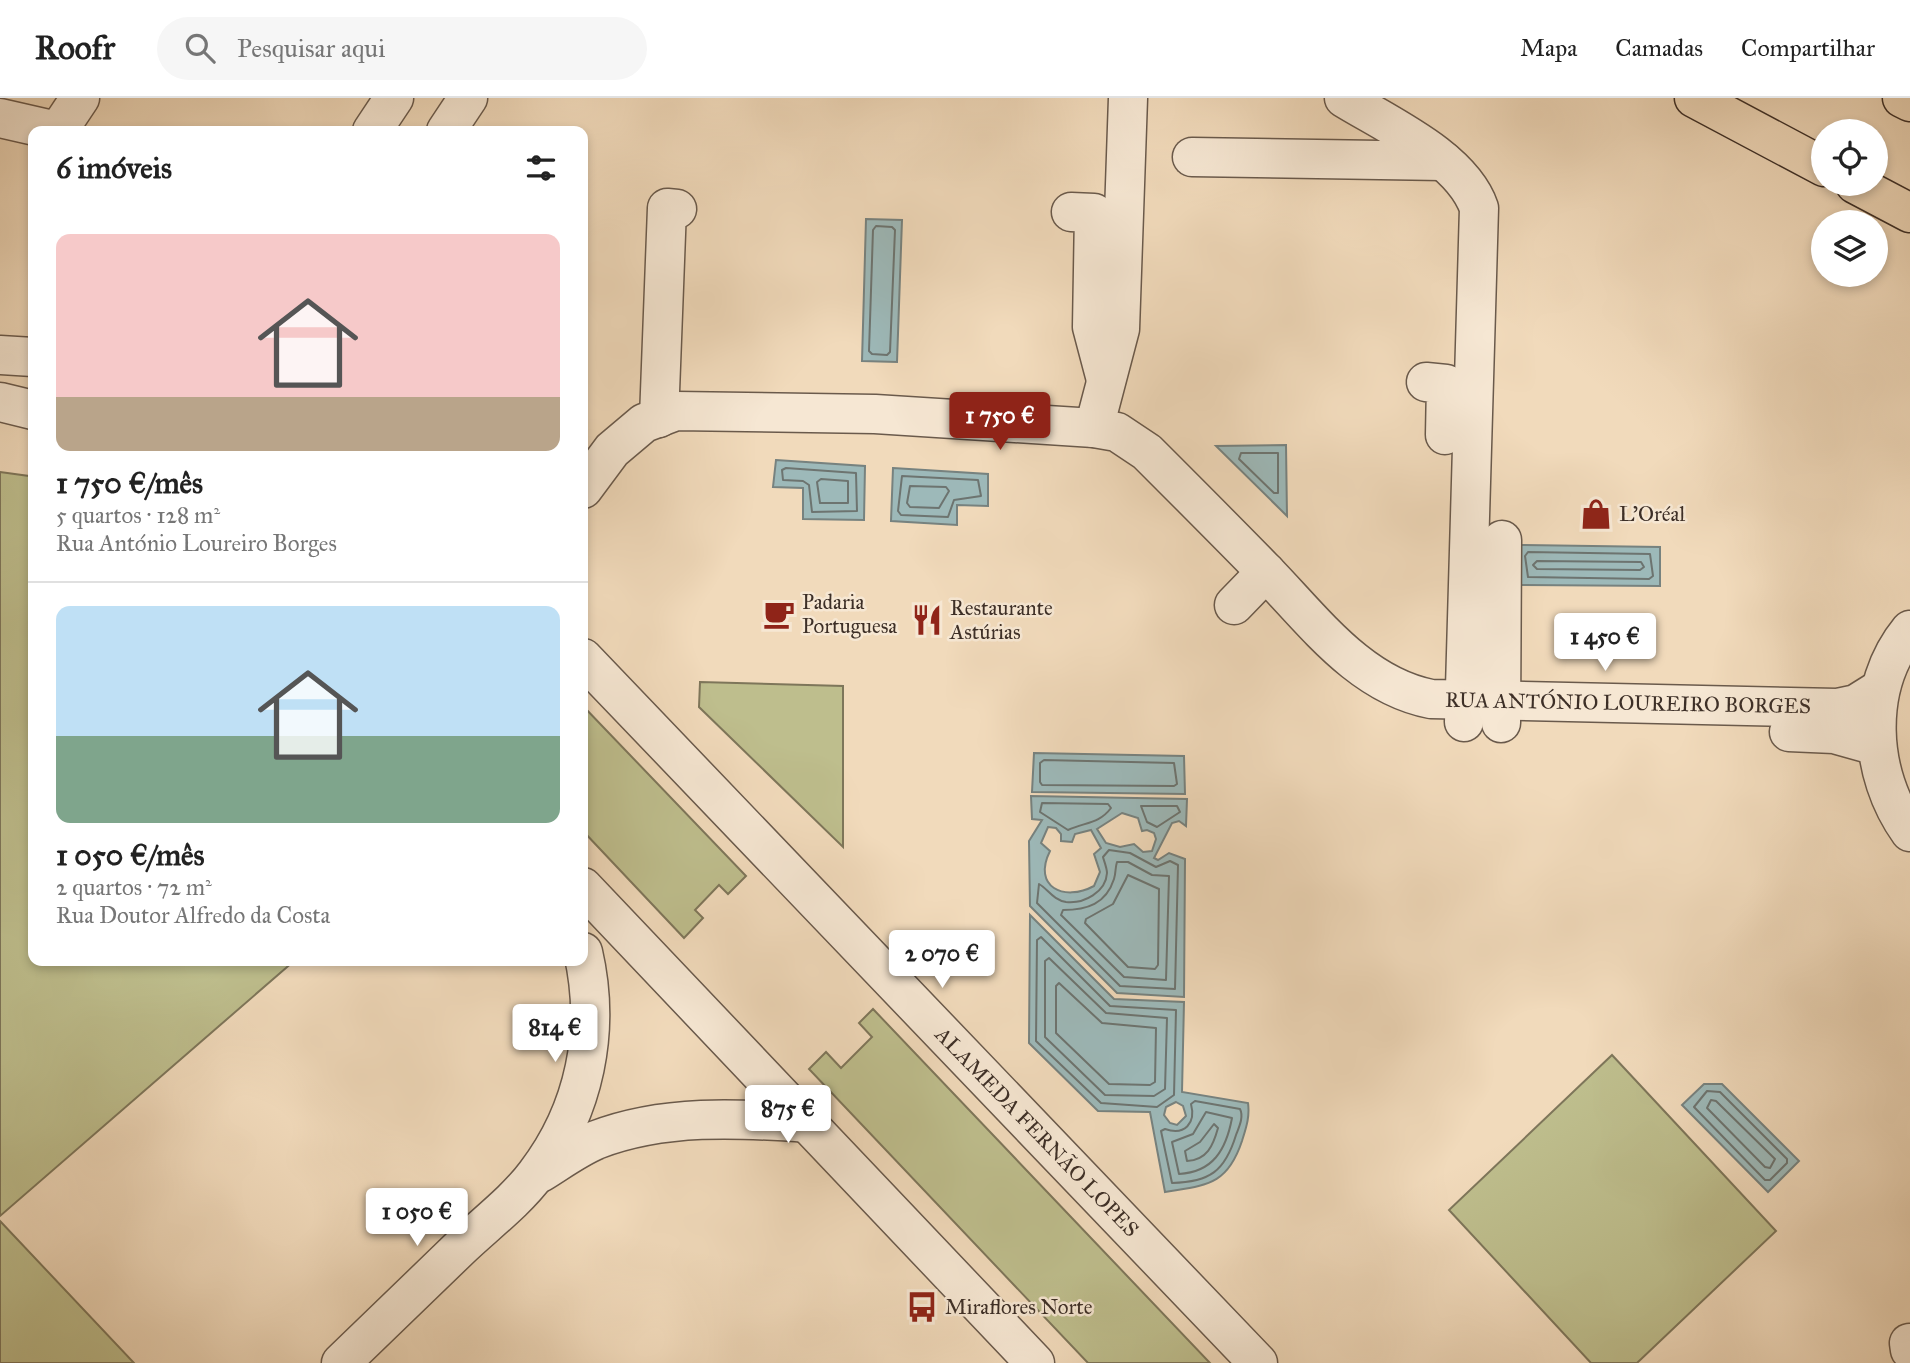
<!DOCTYPE html>
<html lang="pt">
<meta charset="utf-8">
<style>
:root{--surface:#fff;--page:#f6f6f6;--text:#222;--muted:#767676;--line:#e0e0e0;--accent:#8f2418}
body{margin:0;font-family:"IM FELL Great Primer",serif;background:var(--page);color:var(--text);height:100vh;display:flex;flex-direction:column;font-size:26px;white-space:nowrap}
*{box-sizing:border-box;margin:0}
p{font-size:23px;color:var(--muted)}
.icon{flex:none;width:38px;height:38px;fill:none;stroke:currentColor;stroke-width:2;stroke-linecap:round;stroke-linejoin:round}
.map{position:relative;flex:1;overflow:hidden}
.sheet{position:absolute;left:28px;top:28px;width:560px;height:840px;display:flex;flex-direction:column;background:var(--surface);border-radius:14px;box-shadow:0 4px 10px #0003}
.sheet>*{flex:none}
.controls{position:absolute;left:1811px;top:21px;display:grid;gap:14px}
.controls a{display:grid;place-items:center;width:77px;height:77px;border-radius:50%;background:var(--surface);box-shadow:0 4px 10px #0003;font-size:35px}
.price{position:absolute;translate:-50% -60px;padding:0 16px;border-radius:7px;background:#fff;color:#222;font-size:23px;line-height:46px;filter:drop-shadow(0 2px 4px #0008)}
.price::after{content:'';position:absolute;left:50%;top:42px;width:21px;height:16px;margin-left:-10px;background:inherit;clip-path:polygon(0 0,100% 0,50% 100%)}
.price.on{background:var(--accent);color:#fff}
ul{padding:0;list-style:none}
li{display:grid;align-content:center;gap:14px;height:371px;padding:0 28px}
li+li{border-top:2px solid var(--line)}
li span{display:grid;place-items:center;height:217px;border-radius:14px;color:#555}
li>.icon{margin-inline-start:auto}
span .icon{width:126px;height:126px;fill:#fffc;stroke-width:1}
li b{font-size:30px}
h2{display:flex;justify-content:space-between;align-items:center;height:84px;padding:0 28px;font-size:30px}
header{display:flex;align-items:center;gap:42px;box-sizing:border-box;height:98px;padding:0 35px;background:var(--surface);border-bottom:2px solid var(--line)}
header strong{font-size:33px}
nav{display:flex;gap:38px;margin-inline-start:auto;font-size:24px}
.search{width:490px;height:63px;background:var(--page);display:flex;align-items:center;gap:18px;box-sizing:border-box;padding:0 24px;border-radius:38px;color:var(--muted);font-size:26px}
.map>svg:first-child{display:block}
.green{fill:#bebe8d;stroke:#7e765a;stroke-width:2}
.water{fill:#9db9b9;stroke:#77827f;stroke-width:2;fill-rule:evenodd}
.lines{fill:none;stroke-linecap:round;stroke-linejoin:round}
.shore{stroke:#6d7470;stroke-width:2}
.minor-casing{stroke:#6a5a4c;stroke-width:41}
.highway-casing{stroke:#3d2f27;stroke-width:41}
.minor{stroke:#f6e7d3;stroke-width:38}
.highway{stroke:#f1dabb;stroke-width:38}
.labels{text-anchor:middle;dominant-baseline:central;stroke-width:5;stroke-linejoin:round;paint-order:stroke}
.poi-label{font-size:21px;fill:#3d2f27;stroke:#f6e7d3;text-anchor:start}
.street-label{font-size:21px;fill:#3d2f27;stroke:#f6e7d3}
</style>
<header>
<strong>Roofr</strong>
<div class="search"><svg class="icon" aria-label="search" viewBox="0 0 24 24"><circle cx="10" cy="10" r="6"/><path d="M15 15l6 6"/></svg>Pesquisar aqui</div>
<nav><a>Mapa</a><a>Camadas</a><a>Compartilhar</a></nav>
</header>
<div class="map">
<svg width="1910" height="1265" viewBox="0 0 1910 1265">
<rect width="100%" height="100%" fill="#f1dabb"/>
<filter id="stains"><feTurbulence type="fractalNoise" baseFrequency=".00286" numOctaves="4"/><feColorMatrix values="0 0 0 0 .2 0 0 0 0 .09 0 0 0 0 .02 0 0 0 .5 -.17"/></filter>
<radialGradient id="worn" r=".72"><stop offset=".6" stop-color="#630" stop-opacity="0"/><stop offset="1" stop-color="#630" stop-opacity=".3"/></radialGradient>
<g class="green">
<polygon points="0,374 29,378 33,382 33,863 294,863 0,1118"/>
<polygon points="700,584 843,588 843,749 699,609"/>
<polygon points="583,608 746,778 728,796 719,787 695,812 703,820 684,840 583,733"/>
<polygon points="873,911 1210,1265 1088,1265 809,971 826,954 841,970 872,939 859,925"/>
<polygon points="1612,957 1776,1133 1637,1265 1591,1265 1449,1112"/>
<polygon points="0,1123 134,1265 0,1265"/>
</g>
<g class="water">
<polygon points="866,121 902,122 897,264 862,263"/>
<polygon points="1286,347 1287,418 1216,348"/>
<polygon points="776,362 865,368 864,422 803,421 803,390 773,389"/>
<polygon points="893,370 988,376 988,408 957,407 957,427 891,423"/>
<polygon points="1518,447 1660,449 1660,488 1518,487"/>
<polygon points="1034,655 1184,658 1185,696 1032,694"/>
<path d="M1031,698L1187,701L1186,728L1179,723L1172,725L1154,760L1158,762L1169,755L1185,761L1184,899L1117,895L1030,808L1029,743L1042,722L1032,721ZM1122,715L1138,720L1142,733L1147,732L1154,735L1156,741L1152,753L1143,754L1134,746L1120,749L1106,745L1097,731ZM1048,729L1056,730L1061,736V743L1072,744L1075,736L1091,732L1101,750L1094,756L1100,774L1094,788C1064,804 1032,789 1050,753L1041,745Z"/>
<path d="M1030,817L1114,901L1184,904L1182,994L1248,1005C1250,1019 1246,1030 1242,1043C1227,1088 1206,1087 1165,1094L1150,1014L1098,1013L1029,945ZM1176,1004L1183,1008L1186,1018L1177,1027L1170,1025L1164,1017L1166,1009Z"/>
<polygon points="1704,986 1722,986 1799,1063 1768,1094 1682,1007"/>
</g>
<g class="lines">
<g class="shore">
<polygon points="876,128 892,129 895,132 890,254 887,257 872,256 869,253 873,132"/>
<polygon points="1241,355 1278,355 1278,395 1274,395 1239,361"/>
<polygon points="786,370 856,375 857,413 812,414 809,387 803,383 783,382 782,372"/>
<polygon points="902,378 978,382 981,398 954,402 948,419 901,417 898,413"/>
<polygon points="821,381 848,383 848,405 820,405 817,384"/>
<polygon points="910,388 946,389 949,393 939,410 910,409 907,405"/>
<polygon points="1528,454 1650,456 1653,478 1649,481 1528,479 1525,458"/>
<polygon points="1537,463 1641,464 1644,469 1640,472 1537,471 1533,467"/>
<polygon points="1044,662 1174,665 1177,686 1174,688 1042,687 1040,684 1040,665"/>
<path d="M1042,705L1108,706L1111,710C1099,726 1085,724 1068,732L1040,714Z"/>
<polygon points="1141,708 1177,708 1180,714 1157,729 1147,724"/>
<path d="M1109,752L1130,755L1156,769L1170,763L1178,767L1175,891L1120,888L1037,805L1039,786C1048,791 1053,802 1066,804C1084,806 1106,794 1107,775C1107,770 1104,763 1103,759Z"/>
<path d="M1117,764H1128L1152,777L1169,778L1166,882L1124,879L1061,817L1063,812C1087,812 1106,806 1114,781C1116,775 1115,770 1117,764Z"/>
<polygon points="1128,777 1159,791 1158,867 1155,871 1128,869 1085,825 1086,821 1113,806"/>
<polygon points="1041,839 1110,908 1176,912 1174,997 1157,1009 1101,1005 1036,943 1037,842"/>
<polygon points="1049,860 1106,915 1167,920 1165,991 1154,998 1105,997 1045,939 1045,863"/>
<polygon points="1059,885 1102,925 1156,930 1155,984 1150,987 1109,986 1056,935 1056,888"/>
<polygon points="1707,993 1720,994 1787,1061 1787,1065 1770,1082 1765,1082 1694,1009"/>
<polygon points="1711,1002 1716,1003 1775,1061 1770,1070 1765,1069 1707,1010"/>
<path d="M1195,1003L1240,1011C1244,1019 1239,1029 1236,1037C1225,1073 1210,1084 1172,1085L1161,1033L1165,1031C1185,1038 1196,1025 1191,1006Z"/>
<path d="M1206,1014L1232,1020C1226,1052 1213,1074 1179,1076L1172,1044L1193,1036Z"/>
<path d="M1214,1026L1218,1030C1213,1048 1207,1062 1187,1063L1185,1053L1200,1044Z"/>
</g>
<defs>
<g id="minor">
<path d="M1344,0C1388,27 1462,60 1479,110L1464,624"/>
<polyline points="0,20 57,33"/>
<polyline points="58,33 80,0"/>
<polyline points="372,33 394,0"/>
<polyline points="446,33 468,0"/>
<polyline points="1192,59 1443,63"/>
<polyline points="1071,114 1094,115 1092,229 1106,282"/>
<polyline points="0,257 33,259"/>
<polyline points="1426,284 1446,286 1445,337"/>
<polyline points="0,304 33,312"/>
<polyline points="659,320 667,110 677,111"/>
<polyline points="1094,330 1120,231 1128,0"/>
<path d="M583,391L612,352L644,325L676,313L875,316L1094,330L1117,334L1147,354C1186,393 1225,432 1264,472C1313,522 1359,587 1431,601L1837,610L1856,606L1880,591"/>
<polyline points="1234,507 1266,474"/>
<path d="M1910,532C1863,589 1868,676 1910,734"/>
<polyline points="583,560 1258,1265"/>
<polyline points="1501,625 1502,442"/>
<polyline points="1789,634 1834,636 1877,648"/>
<polyline points="583,789 1035,1265"/>
<path d="M540,1075C558,1064 577,1050 596,1042C663,1016 739,1020 808,1025"/>
<polyline points="1909,1245 1910,1252"/>
<path d="M341,1265C380,1227 420,1189 460,1150C484,1127 516,1103 536,1076C585,1012 601,932 583,854"/>
</g>
<g id="highway">
<polyline points="1694,0 1824,69"/>
<polyline points="1902,0 1910,4"/>
<polyline points="1855,86 1910,115"/>
</g>
</defs>
<use href="#minor" class="minor-casing"/>
<use href="#highway" class="highway-casing"/>
<use href="#minor" class="minor"/>
<use href="#highway" class="highway"/>
</g>
<defs>
<symbol id="shop-bare" viewBox="-9 -9 18 18"><path d="M-5-2.5h2.3a2.7 3.5 0 0 1 5.4 0H5L5.5 6h-11ZM-1.5-2.5h3a1.5 2.3 0 0 0-3 0Z" fill="#8f2418" stroke="#f6e7d3" stroke-width="2.5" paint-order="stroke"/></symbol>
<symbol id="cafe-bare" viewBox="-9 -9 18 18"><path d="M-5.5-4.5H6V0H3Q3 3.5 0 3.5H-2.5Q-5.5 3.5-5.5 0ZM3-3.2v2h1.7v-2ZM-6 4.5H4V6H-6Z" fill="#8f2418" stroke="#f6e7d3" stroke-width="2.5" paint-order="stroke"/></symbol>
<symbol id="restaurant-bare" viewBox="-9 -9 18 18"><path d="M-5-6h1v4h1v-4h1v4h1v-4h1v5L-1.5 .5V6h-2V.5L-5-1ZM5-6V6H3V1.5H1.5Q1.5-4 5-6Z" fill="#8f2418" stroke="#f6e7d3" stroke-width="2.5" paint-order="stroke"/></symbol>
<symbol id="bus-bare" viewBox="-9 -9 18 18"><path d="M-5-6H5V4H4V6H2V4H-2V6H-4V4H-5ZM-3.5-4V0h7V-4ZM-3.5 1.2v1.5H-2V1.2ZM2 1.2v1.5H3.5V1.2Z" fill="#8f2418" stroke="#f6e7d3" stroke-width="2.5" paint-order="stroke"/></symbol>
</defs>
<g fill-rule="evenodd">
<use href="#shop-bare" x="1574" y="394" width="44" height="44"/>
<use href="#cafe-bare" x="757" y="494" width="44" height="44"/>
<use href="#restaurant-bare" x="905" y="500" width="44" height="44"/>
<use href="#bus-bare" x="900" y="1187" width="44" height="44"/>
</g>
<g class="labels">
<g class="poi-label">
<text x="1619" y="416">L'Oréal</text>
<text x="802" y="504">Padaria<tspan x="802" dy="24">Portuguesa</tspan></text>
<text x="950" y="510">Restaurante<tspan x="950" dy="24">Astúrias</tspan></text>
<text x="945" y="1209">Miraflores Norte</text>
</g>
<g class="street-label">
<text transform="translate(1628 605) rotate(1)">RUA ANTÓNIO LOUREIRO BORGES</text>
<text transform="translate(1037 1034) rotate(46)">ALAMEDA FERNÃO LOPES</text>
</g>
</g>
<rect width="100%" height="100%" filter="url(#stains)"/>
<rect width="100%" height="100%" fill="url(#worn)"/>
</svg>
<div class="controls">
<a><svg class="icon" aria-label="locate" viewBox="0 0 24 24"><circle cx="12" cy="12" r="6"/><path d="M12 2v4M12 18v4M2 12h4M18 12h4"/></svg></a>
<a><svg class="icon" aria-label="layers" viewBox="0 0 24 24"><path d="M12 4l9 5-9 5-9-5zM3 14l9 5 9-5"/></svg></a>
</div>
<b class="price on" style="left:1000px;top:354px">1 750 €</b>
<b class="price" style="left:1605px;top:575px">1 450 €</b>
<b class="price" style="left:942px;top:892px">2 070 €</b>
<b class="price" style="left:555px;top:966px">814 €</b>
<b class="price" style="left:788px;top:1047px">875 €</b>
<b class="price" style="left:417px;top:1150px">1 050 €</b>
<section class="sheet">
<h2>6 imóveis<svg class="icon" aria-label="filters" viewBox="0 0 24 24"><path d="M4 7h16M4 17h16"/><circle cx="9" cy="7" r="2"/><circle cx="15" cy="17" r="2"/></svg></h2>
<ul>
<li><span style="background:linear-gradient(#f6c9c9 75%,#b9a48a 0)"><svg class="icon" aria-label="home" viewBox="0 0 24 24"><path d="M3 11l9-7 9 7M6 9v11h12V9"/></svg></span><div><b>1 750 €/mês</b><p>5 quartos · 128 m²</p><p>Rua António Loureiro Borges</p></div></li>
<li><span style="background:linear-gradient(#bfe0f5 60%,#7fa58c 0)"><svg class="icon" aria-label="home" viewBox="0 0 24 24"><path d="M3 11l9-7 9 7M6 9v11h12V9"/></svg></span><div><b>1 050 €/mês</b><p>2 quartos · 72 m²</p><p>Rua Doutor Alfredo da Costa</p></div></li>
</ul>
</section>
</div>
